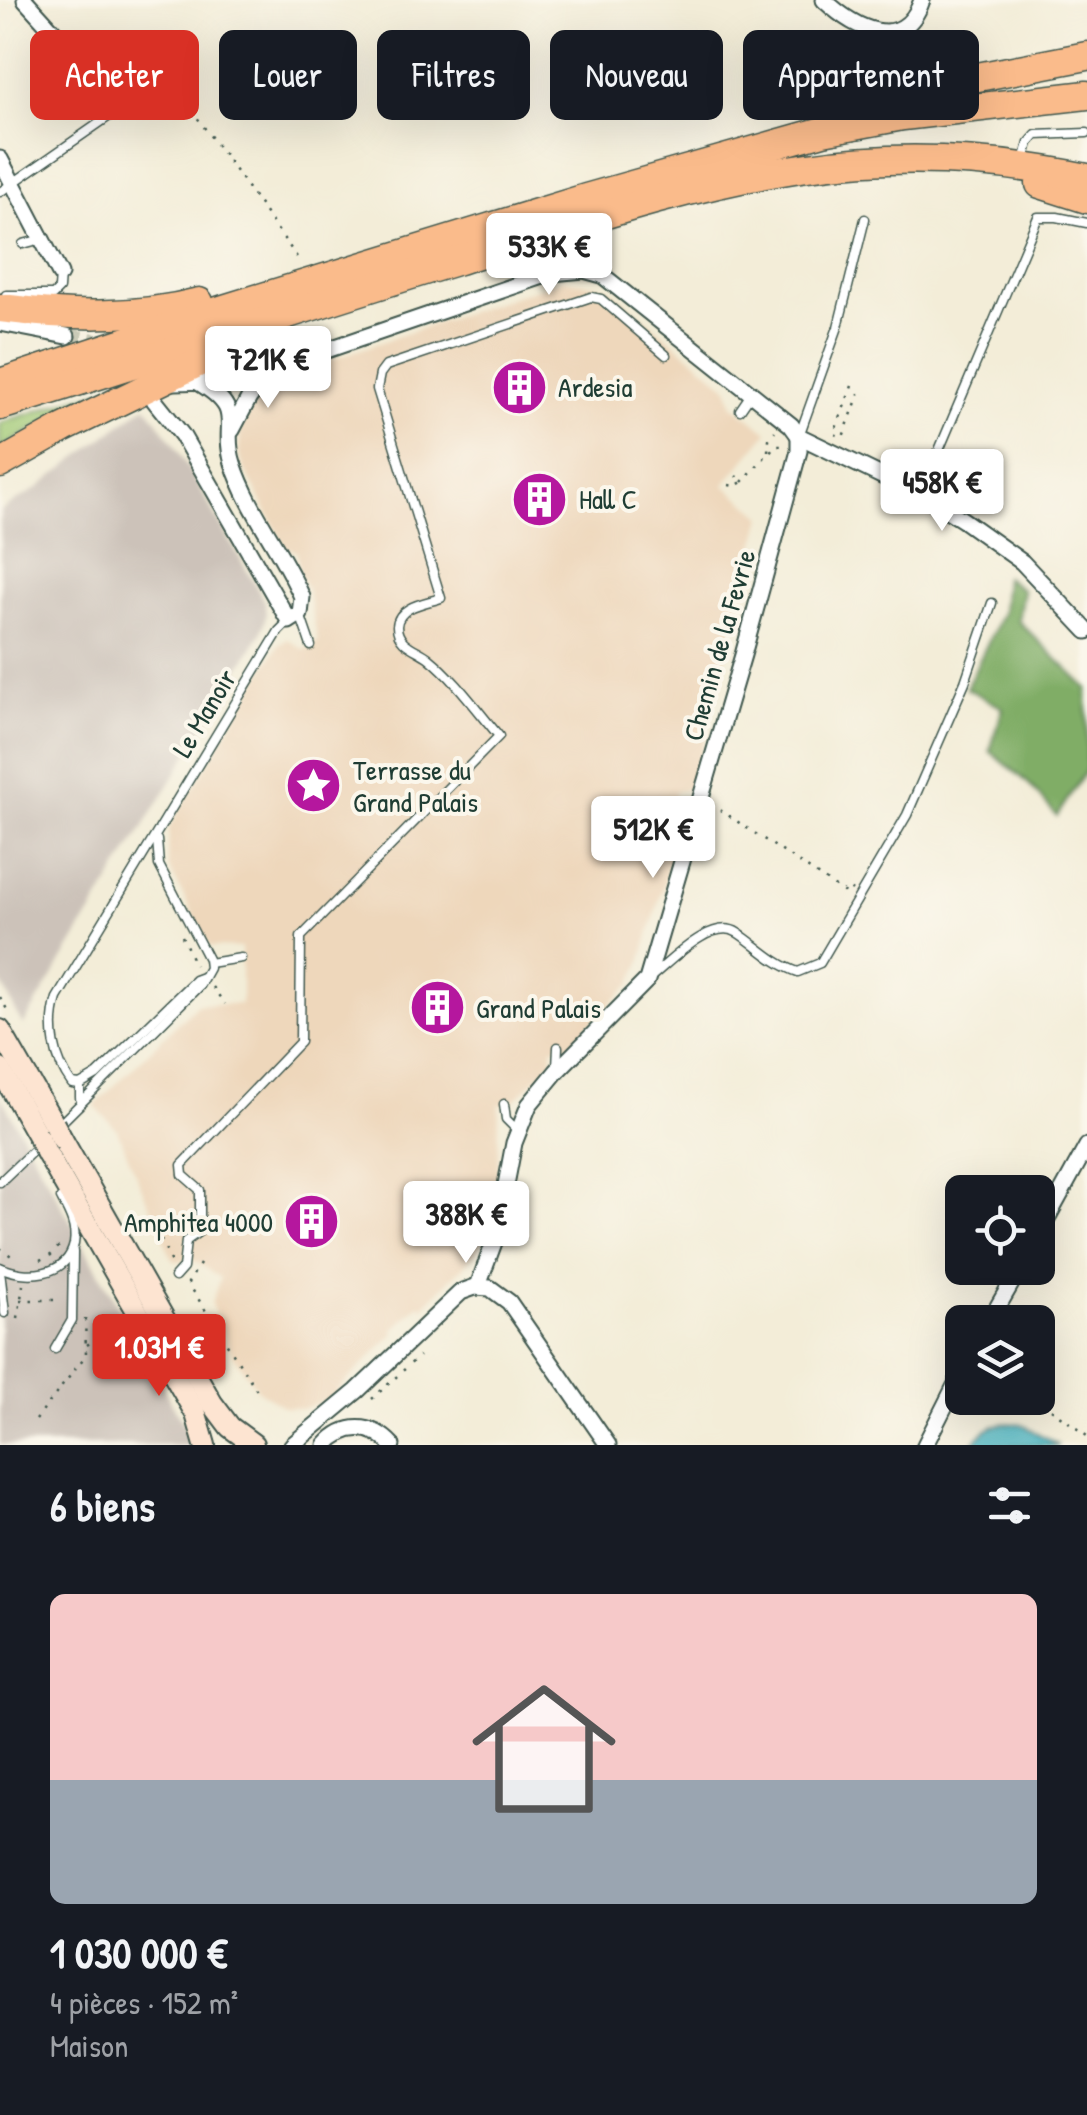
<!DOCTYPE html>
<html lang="fr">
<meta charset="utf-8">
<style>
:root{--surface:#171b24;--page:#20242c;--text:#f1f3f6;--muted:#9ea1a6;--accent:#d93025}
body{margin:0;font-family:"Patrick Hand",sans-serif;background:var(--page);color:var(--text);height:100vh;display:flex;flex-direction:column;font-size:38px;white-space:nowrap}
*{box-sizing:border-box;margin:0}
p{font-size:32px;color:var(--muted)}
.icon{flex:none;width:55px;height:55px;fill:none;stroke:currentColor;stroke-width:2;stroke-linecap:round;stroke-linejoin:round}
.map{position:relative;height:1445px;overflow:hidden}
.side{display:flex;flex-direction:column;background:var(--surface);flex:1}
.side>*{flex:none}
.top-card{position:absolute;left:30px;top:30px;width:1028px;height:90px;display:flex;gap:20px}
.tools{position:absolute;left:945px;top:1175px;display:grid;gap:20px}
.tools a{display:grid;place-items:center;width:110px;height:110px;border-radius:15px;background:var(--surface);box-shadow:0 10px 40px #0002;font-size:50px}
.price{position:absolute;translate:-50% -85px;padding:0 22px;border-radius:10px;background:#fff;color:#222;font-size:32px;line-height:65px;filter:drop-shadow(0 2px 5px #0008)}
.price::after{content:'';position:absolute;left:50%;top:60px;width:30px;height:22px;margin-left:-15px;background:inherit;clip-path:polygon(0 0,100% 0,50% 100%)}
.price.selected{background:var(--accent);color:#fff}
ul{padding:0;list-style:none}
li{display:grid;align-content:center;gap:20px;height:530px;padding:0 50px}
li span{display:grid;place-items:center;height:310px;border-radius:15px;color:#555}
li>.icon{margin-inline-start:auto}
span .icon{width:180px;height:180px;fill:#fffc;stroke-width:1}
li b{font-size:42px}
h2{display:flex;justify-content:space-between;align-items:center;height:120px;padding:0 50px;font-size:42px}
.pill{padding:0 35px;border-radius:15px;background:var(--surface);box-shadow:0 10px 40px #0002;font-size:35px;line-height:90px}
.pill.selected{background:var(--accent);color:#fff}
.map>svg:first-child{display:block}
.built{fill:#eed7bb}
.industrial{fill:#ccc2b9}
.green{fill:#a1c974;stroke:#608354;stroke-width:2.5}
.forest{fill:#80ad66;stroke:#50754d;stroke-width:2.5}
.water{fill:#46b4c1;stroke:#32787a;stroke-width:2.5}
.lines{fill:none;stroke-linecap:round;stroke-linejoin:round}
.street-tunnel{stroke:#c9cab7;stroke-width:15;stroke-dasharray:15 8;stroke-linecap:butt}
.lane-casing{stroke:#3f574d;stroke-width:11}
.street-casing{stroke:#3f574d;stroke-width:19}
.secondary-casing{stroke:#3f574d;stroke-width:24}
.highway-casing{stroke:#3f574d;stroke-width:31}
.path{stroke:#3f574d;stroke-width:2.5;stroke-dasharray:2.5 8;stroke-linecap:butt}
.lane{stroke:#fff;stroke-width:8}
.street{stroke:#fff;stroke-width:15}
.secondary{stroke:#fde4d1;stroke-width:20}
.highway{stroke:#fabb8b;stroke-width:28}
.secondary-bridge-casing{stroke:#3f574d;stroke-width:24;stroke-linecap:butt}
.secondary-bridge{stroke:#fde4d1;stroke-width:20}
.labels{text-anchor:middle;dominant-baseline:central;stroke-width:8;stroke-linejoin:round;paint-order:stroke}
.poi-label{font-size:28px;fill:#1f3d34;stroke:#fbf7ec;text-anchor:start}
.street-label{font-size:28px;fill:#1f3d34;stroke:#fbf7ec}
</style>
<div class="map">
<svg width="1087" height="1445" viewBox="0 0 1087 1445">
<rect width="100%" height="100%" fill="#fbf7ec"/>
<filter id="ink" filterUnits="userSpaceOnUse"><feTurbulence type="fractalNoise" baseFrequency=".01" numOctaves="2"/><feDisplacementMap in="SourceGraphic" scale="20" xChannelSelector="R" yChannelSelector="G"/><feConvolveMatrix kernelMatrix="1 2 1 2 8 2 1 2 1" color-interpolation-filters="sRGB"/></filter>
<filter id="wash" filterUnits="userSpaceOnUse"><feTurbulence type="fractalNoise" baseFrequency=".0048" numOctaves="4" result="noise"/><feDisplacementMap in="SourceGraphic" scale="40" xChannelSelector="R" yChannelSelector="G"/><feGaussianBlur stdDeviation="2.25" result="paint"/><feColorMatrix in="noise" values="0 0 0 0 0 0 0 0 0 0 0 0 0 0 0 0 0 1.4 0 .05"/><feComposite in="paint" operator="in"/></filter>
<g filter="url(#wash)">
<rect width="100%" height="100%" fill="#f3edd8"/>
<polygon class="built" points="564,279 607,287 728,387 733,405 768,432 724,485 763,516 691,788 675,792 660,839 673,852 641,963 631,984 567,1047 552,1048 552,1062 511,1104 499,1104 498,1174 488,1226 476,1253 423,1307 420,1304 393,1330 395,1333 330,1398 303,1409 284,1407 259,1391 233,1355 211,1304 220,1278 196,1261 173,1261 116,1128 94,1106 197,1004 241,1004 241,948 210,947 168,866 169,828 279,645 288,639 304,650 318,641 307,589 300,574 297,552 285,546 244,468 239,454 240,434 248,410 274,375 325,357 327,361"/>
<g class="industrial">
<polygon points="146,405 173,442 265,602 266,616 261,633 23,1026 0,980 0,511 38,488"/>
<polygon points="0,1095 188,1432 190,1445 0,1445"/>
</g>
<polygon class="green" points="104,390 0,448 0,423"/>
<polygon class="forest" points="1005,577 1023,590 1018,621 1087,688 1087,769 1057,816 1026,781 990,751 1003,708 966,688 1002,613"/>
<path class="water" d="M1004,1423L1021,1424L1059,1445H973C979,1432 990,1427 1004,1423Z"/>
</g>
<g filter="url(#ink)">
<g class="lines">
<polyline class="street-tunnel" points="67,336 91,340 105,347"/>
<defs>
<g id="lane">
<polyline points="1024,161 1029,143 1036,135 1087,133"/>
<polyline points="0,192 111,115"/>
<polyline points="23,244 42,239"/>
<polyline points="6,295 53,295 59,289 60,274"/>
<polyline points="740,410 751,394"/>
<polyline points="799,436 838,327 865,219"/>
<polyline points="920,495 1038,217 1057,217 1087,223"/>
<polyline points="300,614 311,646"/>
<polyline points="209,963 241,958"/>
<path d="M651,977C670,962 712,916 738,933C758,946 774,964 798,972L820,963L907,815L965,682L992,603"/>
<polyline points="557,1068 558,1047"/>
<path d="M80,1085L72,1084C54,1060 48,1027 57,998L279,631L289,621"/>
<polyline points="80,1098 80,1085 97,1075 195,980 203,977"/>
<polyline points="504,1104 506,1119 518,1131"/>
<polyline points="57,1127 199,986 209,968 208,959 159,865 157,840"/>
<polyline points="0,1182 40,1144"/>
<path d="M0,1267C25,1279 67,1277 74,1244C77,1227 69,1213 61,1198"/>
<polyline points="0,1271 5,1313"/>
<path d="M175,1277L183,1268L186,1241L200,1231V1190L183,1175L182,1165L300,1042L301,937L499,736C477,710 455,679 429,658C418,649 397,645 397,626C398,606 426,603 441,598L377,389L380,374L386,366L591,297L601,299L666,355"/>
<polyline points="55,1349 72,1320 73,1252"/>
</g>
<g id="street">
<polyline points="25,0 75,55"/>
<path d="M824,0C853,27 903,56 922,0"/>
<polyline points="0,159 60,274"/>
<polyline points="0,323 67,336"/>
<polyline points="175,382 210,381 271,369 552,273 584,270 602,275 791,425 799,436 931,500 963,520 1022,562 1087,631"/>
<path d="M154,400L182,435L289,621L300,614L302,597C282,551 248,510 233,463C220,423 248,412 198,382"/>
<polyline points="232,430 249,398 271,369"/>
<polyline points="1038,1235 1087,1146"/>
<polyline points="478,1286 496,1237 514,1143 529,1105 557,1071 647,980 743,655 799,451 799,436"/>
<polyline points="989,1322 1020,1268"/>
<polyline points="292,1445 357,1391 461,1292 475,1287 490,1288 509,1302 608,1445"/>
<path d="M326,1445C345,1423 372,1423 392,1445"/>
<polyline points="925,1445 962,1372"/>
</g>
<g id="secondary">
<polyline points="0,1030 54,1124"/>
<polyline points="0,1069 39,1138"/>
<polyline points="62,1139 212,1403 230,1427 253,1444"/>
<polyline points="47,1154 196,1414 205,1445"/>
</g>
<g id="highway">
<polyline points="850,110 941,84 1087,56"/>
<polyline points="1040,184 1087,199"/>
<path d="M0,308C66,316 134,319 199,302"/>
<polyline points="0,383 227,308 586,198 823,131 903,116 1087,95"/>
<path d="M0,406C152,359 303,308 456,261C571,225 688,184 808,167C900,154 996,159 1087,178"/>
<polyline points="0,464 64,428 237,344"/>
</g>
</defs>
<use href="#lane" class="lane-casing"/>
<use href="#street" class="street-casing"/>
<use href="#secondary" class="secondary-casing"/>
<use href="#highway" class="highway-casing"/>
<g class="path">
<polyline points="149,50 299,260"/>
<polyline points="852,386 834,434 843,437 861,389"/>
<polyline points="768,451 769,439 775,431"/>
<polyline points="742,482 776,445 781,445"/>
<polyline points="729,485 735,486 742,482 736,476"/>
<polyline points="720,810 843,892 849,888 852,891"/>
<polyline points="182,936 195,965"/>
<polyline points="212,987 225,1004"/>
<polyline points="0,997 9,1013"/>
<polyline points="130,1224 154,1223 171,1263"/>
<polyline points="0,1248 17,1260"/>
<polyline points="40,1260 51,1255 61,1244"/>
<polyline points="200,1264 188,1283 258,1392"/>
<polyline points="20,1300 61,1300"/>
<polyline points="18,1318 23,1285"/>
<polyline points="87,1345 121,1320"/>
<polyline points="372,1399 419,1356"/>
<polyline points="1051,1409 1087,1436"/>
<polyline points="36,1420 86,1355 85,1314"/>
</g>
<use href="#lane" class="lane"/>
<use href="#street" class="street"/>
<use href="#secondary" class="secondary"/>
<use href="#highway" class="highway"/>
<defs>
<g id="secondary-bridge">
<polyline points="54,1124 62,1139"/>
<polyline points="39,1138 47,1154"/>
</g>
</defs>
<use href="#secondary-bridge" class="secondary-bridge-casing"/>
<use href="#secondary-bridge" class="secondary-bridge"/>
</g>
</g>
<defs>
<symbol id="building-disc" viewBox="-11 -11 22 22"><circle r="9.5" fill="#b5179e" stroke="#fbf7ec"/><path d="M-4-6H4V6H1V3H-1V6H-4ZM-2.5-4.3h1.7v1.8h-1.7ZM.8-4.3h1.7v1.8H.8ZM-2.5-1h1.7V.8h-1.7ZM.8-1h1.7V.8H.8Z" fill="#fff"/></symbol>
<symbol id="sight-disc" viewBox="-11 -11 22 22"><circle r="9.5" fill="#b5179e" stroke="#fbf7ec"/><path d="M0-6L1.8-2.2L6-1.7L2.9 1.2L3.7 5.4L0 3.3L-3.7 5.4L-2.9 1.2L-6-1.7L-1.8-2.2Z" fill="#fff"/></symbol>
</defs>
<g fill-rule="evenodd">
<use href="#building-disc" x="488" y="356" width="63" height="63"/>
<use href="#building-disc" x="508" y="468" width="63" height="63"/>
<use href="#sight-disc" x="282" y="754" width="63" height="63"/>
<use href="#building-disc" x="406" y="976" width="63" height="63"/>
<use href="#building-disc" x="280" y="1190" width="63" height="63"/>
</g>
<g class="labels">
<g class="poi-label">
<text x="558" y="387">Ardesia</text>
<text x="579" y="499">Hall C</text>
<text x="353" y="770">Terrasse du<tspan x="353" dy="32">Grand Palais</tspan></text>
<text x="476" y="1008">Grand Palais</text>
<text x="273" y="1222" text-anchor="end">Amphitea 4000</text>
</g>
<g class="street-label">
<text transform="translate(719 645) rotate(-74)">Chemin de la Fevrie</text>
<text transform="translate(204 713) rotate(-59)">Le Manoir</text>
</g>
</g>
</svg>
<div class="tools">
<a><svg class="icon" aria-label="locate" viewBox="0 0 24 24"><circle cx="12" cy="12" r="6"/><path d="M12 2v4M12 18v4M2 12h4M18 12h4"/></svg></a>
<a><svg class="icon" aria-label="layers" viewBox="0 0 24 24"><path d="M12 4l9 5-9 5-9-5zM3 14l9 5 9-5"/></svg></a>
</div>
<b class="price" style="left:549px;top:298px">533K €</b>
<b class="price" style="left:268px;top:411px">721K €</b>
<b class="price" style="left:942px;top:534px">458K €</b>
<b class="price" style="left:653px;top:881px">512K €</b>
<b class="price" style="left:466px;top:1266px">388K €</b>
<b class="price selected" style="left:159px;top:1399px">1.03M €</b>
<div class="top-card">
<a class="pill selected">Acheter</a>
<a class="pill">Louer</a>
<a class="pill">Filtres</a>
<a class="pill">Nouveau</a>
<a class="pill">Appartement</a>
</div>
</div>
<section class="side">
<h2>6 biens<svg class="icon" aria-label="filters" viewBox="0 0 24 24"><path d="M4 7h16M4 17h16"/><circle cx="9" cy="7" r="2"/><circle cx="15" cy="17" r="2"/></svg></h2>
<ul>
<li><span style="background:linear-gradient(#f6c9c9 60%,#9aa5b1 0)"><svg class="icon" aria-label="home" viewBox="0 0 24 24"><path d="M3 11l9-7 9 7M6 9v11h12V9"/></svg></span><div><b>1 030 000 €</b><p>4 pièces · 152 m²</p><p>Maison</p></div></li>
</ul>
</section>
